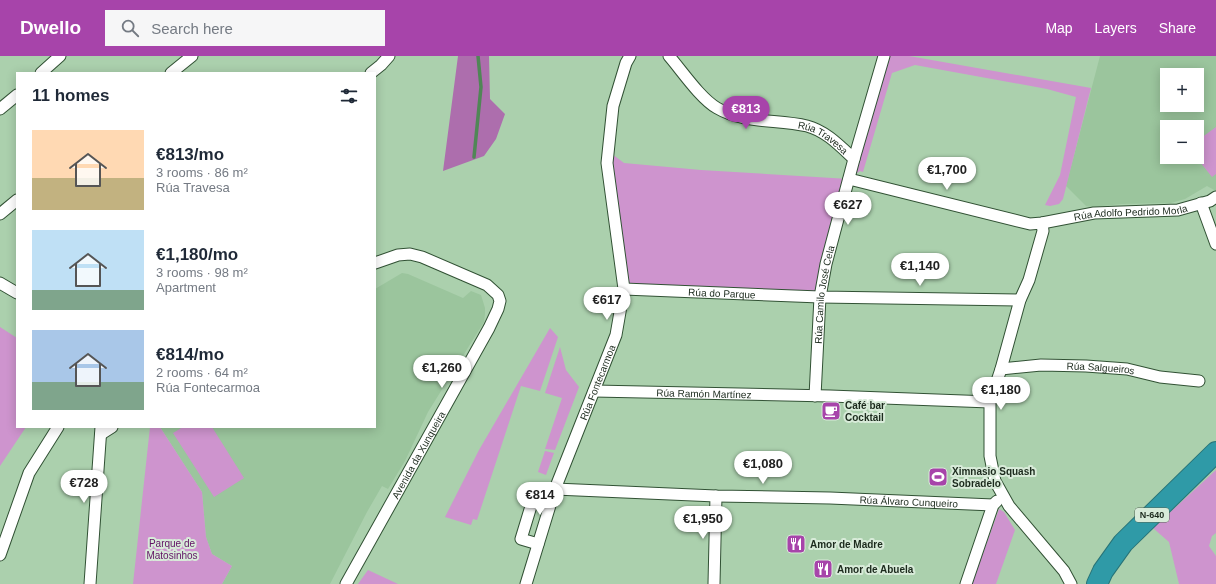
<!DOCTYPE html>
<meta charset="utf-8">
<style>
:root{--surface:#fff;--page:#f6f6f7;--text:#1f2937;--muted:#747a83;--accent:#a744aa}
body{margin:0;font-family:Helvetica,sans-serif;background:var(--page);color:var(--text);height:100vh;display:flex;flex-direction:column;font-size:15px;white-space:nowrap}
*{box-sizing:border-box;margin:0}
p{font-size:13px;color:var(--muted)}
.icon{flex:none;width:22px;height:22px;fill:none;stroke:currentColor;stroke-width:2;stroke-linecap:round;stroke-linejoin:round}
.map{position:relative;flex:1;overflow:hidden}
.drawer{position:absolute;left:16px;top:16px;width:360px;height:356px;display:flex;flex-direction:column;background:var(--surface);border-radius:0px;box-shadow:0 2px 10px #0003}
.drawer>*{flex:none}
.tools{position:absolute;left:1160px;top:12px;display:grid;gap:8px}
.tools a{display:grid;place-items:center;width:44px;height:44px;border-radius:0px;background:var(--surface);box-shadow:0 2px 10px #0003;font-size:20px}
.price{position:absolute;translate:-50% -34px;padding:0 9px;border-radius:14px;background:#fff;color:#222;font-size:13px;line-height:26px;filter:drop-shadow(0 1px 2px #0008)}
.price::after{content:'';position:absolute;left:50%;top:24px;width:12px;height:9px;margin-left:-6px;background:inherit;clip-path:polygon(0 0,100% 0,50% 100%)}
.price.active{background:var(--accent);color:#fff}
ul{padding:0;list-style:none}
li{display:flex;align-items:center;gap:12px;height:100px;padding:0 16px}
li span{display:grid;place-items:center;flex:none;width:112px;height:80px;border-radius:0px;color:#555}
li>.icon{margin-inline-start:auto}
span .icon{width:48px;height:48px;fill:#fffc;stroke-width:1}
li b{font-size:17px}
h2{display:flex;justify-content:space-between;align-items:center;height:48px;padding:0 16px;font-size:17px}
header{display:flex;align-items:center;gap:24px;box-sizing:border-box;height:56px;padding:0 20px;background:var(--accent);color:#fff}
header strong{font-size:19px}
nav{display:flex;gap:22px;margin-inline-start:auto;font-size:14px}
.search{width:280px;height:36px;background:var(--page);display:flex;align-items:center;gap:10px;box-sizing:border-box;padding:0 14px;border-radius:0px;color:var(--muted);font-size:15px}
.map>svg:first-child{display:block}
.built{fill:#9bc59d;fill-rule:evenodd}
.green{fill:#ce94ce}
.forest{fill:#ad6ead}
.lines{fill:none;stroke-linecap:round;stroke-linejoin:round}
.stream{stroke:#508656;stroke-width:3.5}
.street-casing{stroke:#315134;stroke-width:13}
.highway-casing{stroke:#287377;stroke-width:22}
.street{stroke:#fff;stroke-width:11}
.highway{stroke:#2f9aa7;stroke-width:20}
.labels{text-anchor:middle;dominant-baseline:central;stroke-width:4;stroke-linejoin:round;paint-order:stroke}
.shield{fill:#d8ebd9;stroke:#546455;stroke-width:1}
.shield-label{font-size:9px;font-weight:bold;fill:#1c2a1d}
.street-label{font-size:10px;fill:#1c2a1d;stroke:#d8ebd9}
.poi-label{font-size:10px;font-weight:bold;fill:#1c2a1d;stroke:#d8ebd9;text-anchor:start}
.park-label{font-size:10px;fill:#611264;stroke:#d8ebd9}
</style>
<header>
<strong>Dwello</strong>
<div class="search"><svg class="icon" aria-label="search" viewBox="0 0 24 24"><circle cx="10" cy="10" r="6"/><path d="M15 15l6 6"/></svg>Search here</div>
<nav><a>Map</a><a>Layers</a><a>Share</a></nav>
</header>
<div class="map">
<svg width="1216" height="528" viewBox="0 0 1216 528">
<rect width="100%" height="100%" fill="#abd0ad"/>
<g class="built">
<path d="M1100,0H1216V135L1207,130L1185,143L1171,147L1122,148L1092,151L1086,150L1066,130ZM1167,19H1197V49H1167ZM1167,71H1197V101H1167Z"/>
<polygon points="402,217 408,218 463,242 471,235 481,239 485,252 485,258 484,266 428,356 405,405 388,433 382,430 367,456 330,528 222,528 232,510 212,498 206,481 202,436 160,371 375,371 375,233"/>
</g>
<g class="green">
<polygon points="884,0 909,0 1091,32 1063,143 1059,148 1050,150 1045,149 1060,119 1076,41 1047,33 915,9 892,17 863,116 860,115 849,123 820,241 624,233 608,95 624,107 701,114 849,123"/>
<polygon points="1216,71 1216,118 1212,121 1196,101 1197,85"/>
<polygon points="0,271 17,282 17,371 26,371 0,410"/>
<polygon points="550,272 558,281 540,335 521,330 477,464 473,463 471,469 445,461 479,394"/>
<polygon points="560,291 566,314 579,331 555,394 545,393 562,342 545,337"/>
<polygon points="150,371 160,371 202,436 206,481 212,498 232,510 222,528 133,528"/>
<polygon points="183,371 212,371 244,422 214,441 173,377"/>
<polygon points="545,395 554,397 546,419 538,416"/>
<polygon points="1216,414 1216,477 1212,480 1209,490 1216,500 1216,528 1179,528 1169,486 1153,472"/>
<polygon points="999,453 1004,456 1015,474 996,528 972,528"/>
<polygon points="368,514 398,528 358,528"/>
</g>
<polygon class="forest" points="458,0 489,0 490,43 505,58 496,83 484,100 443,115"/>
<g class="lines">
<polyline class="stream" points="474,101 481,31 478,0"/>
<defs>
<g id="street">
<path id="s1" d="M669,0C682,15 700,42 717,52C744,68 777,63 807,70C826,75 840,90 854,103"/>
<polyline points="41,17 60,0"/>
<polyline points="171,17 192,0"/>
<polyline points="371,17 381,9 389,0"/>
<polyline points="0,53 17,39"/>
<path id="s2" d="M849,123L1030,168L1042,167L1094,157L1178,154L1210,145L1216,141"/>
<polyline points="1201,147 1216,188"/>
<polyline points="0,158 17,144"/>
<polyline points="1042,167 1043,175 1029,224 1020,244 1001,313 990,346 990,400 995,425 1009,450 1064,515 1071,528"/>
<polyline points="0,227 17,237"/>
<path id="s3" d="M624,233L820,241L1020,244"/>
<path id="s4" d="M1001,313L1041,309L1086,310L1127,313L1160,321L1199,325"/>
<path id="s5" d="M594,335L830,340L990,346"/>
<path id="s6" d="M815,340L820,241L826,208L854,103L884,0"/>
<polyline points="101,378 112,371"/>
<path id="s7" d="M555,433L716,440L830,442L993,449"/>
<polyline points="535,437 521,483 538,488"/>
<polyline points="0,499 29,417 58,371"/>
<polyline points="90,528 101,371"/>
<path id="s8" d="M346,528L489,272L498,253L500,245L498,239L487,229L422,201L410,198L398,199L375,207"/>
<path id="s9" d="M526,528L555,433L616,279L624,233L607,107L613,50L626,7L630,0"/>
<polyline points="714,528 716,440"/>
<polyline points="966,528 993,449 997,445"/>
</g>
<polyline id="highway" points="1097,528 1103,515 1123,487 1216,396"/>
</defs>
<use href="#street" class="street-casing"/>
<use href="#highway" class="highway-casing"/>
<use href="#street" class="street"/>
<use href="#highway" class="highway"/>
</g>
<defs>
<symbol id="cafe-square" viewBox="-11 -11 22 22"><rect x="-9" y="-9" width="18" height="18" rx="4" fill="#a744aa" stroke="#d8ebd9"/><path d="M-5.5-4.5H6V0H3Q3 3.5 0 3.5H-2.5Q-5.5 3.5-5.5 0ZM3-3.2v2h1.7v-2ZM-6 4.5H4V6H-6Z" fill="#fff"/></symbol>
<symbol id="stadium-square" viewBox="-11 -11 22 22"><rect x="-9" y="-9" width="18" height="18" rx="4" fill="#a744aa" stroke="#d8ebd9"/><path d="M0-5a6.5 5 0 1 0 0 10a6.5 5 0 1 0 0-10ZM-3.5-1.8h7v3.6h-7Z" fill="#fff"/></symbol>
<symbol id="restaurant-square" viewBox="-11 -11 22 22"><rect x="-9" y="-9" width="18" height="18" rx="4" fill="#a744aa" stroke="#d8ebd9"/><path d="M-5-6h1v4h1v-4h1v4h1v-4h1v5L-1.5 .5V6h-2V.5L-5-1ZM5-6V6H3V1.5H1.5Q1.5-4 5-6Z" fill="#fff"/></symbol>
</defs>
<g fill-rule="evenodd">
<use href="#cafe-square" x="820" y="344" width="22" height="22"/>
<use href="#stadium-square" x="927" y="410" width="22" height="22"/>
<use href="#restaurant-square" x="785" y="477" width="22" height="22"/>
<use href="#restaurant-square" x="812" y="502" width="22" height="22"/>
</g>
<g class="labels">
<rect class="shield" x="1135" y="452" width="34" height="14" rx="3"/>
<g class="shield-label">
<text x="1152" y="459">N-640</text>
</g>
<g class="street-label">
<text stroke="none"><textPath href="#s1" startOffset="183">Rúa Travesa</textPath></text>
<text stroke="none"><textPath href="#s2" startOffset="288">Rúa Adolfo Pedrido Morla</textPath></text>
<text stroke="none"><textPath href="#s3" startOffset="98">Rúa do Parque</textPath></text>
<text stroke="none"><textPath href="#s6" startOffset="102">Rúa Camilo José Cela</textPath></text>
<text stroke="none"><textPath href="#s4" startOffset="100">Rúa Salgueiros</textPath></text>
<text stroke="none"><textPath href="#s9" startOffset="214">Rúa Fontecarmoa</textPath></text>
<text stroke="none"><textPath href="#s5" startOffset="110">Rúa Ramón Martínez</textPath></text>
<text stroke="none"><textPath href="#s8" startOffset="148">Avenida da Xunqueira</textPath></text>
<text stroke="none"><textPath href="#s7" startOffset="354">Rúa Álvaro Cunqueiro</textPath></text>
</g>
<g class="poi-label">
<text x="845" y="349">Café bar<tspan x="845" dy="12">Cocktail</tspan></text>
<text x="952" y="415">Ximnasio Squash<tspan x="952" dy="12">Sobradelo</tspan></text>
<text x="810" y="488">Amor de Madre</text>
<text x="837" y="513">Amor de Abuela</text>
</g>
<g class="park-label">
<text x="172" y="487">Parque de<tspan x="172" dy="12">Matosinhos</tspan></text>
</g>
</g>
</svg>
<div class="tools">
<a>+</a>
<a>−</a>
</div>
<b class="price active" style="left:746px;top:74px">€813</b>
<b class="price" style="left:947px;top:135px">€1,700</b>
<b class="price" style="left:848px;top:170px">€627</b>
<b class="price" style="left:920px;top:231px">€1,140</b>
<b class="price" style="left:607px;top:265px">€617</b>
<b class="price" style="left:442px;top:333px">€1,260</b>
<b class="price" style="left:1001px;top:355px">€1,180</b>
<b class="price" style="left:763px;top:429px">€1,080</b>
<b class="price" style="left:84px;top:448px">€728</b>
<b class="price" style="left:540px;top:460px">€814</b>
<b class="price" style="left:703px;top:484px">€1,950</b>
<section class="drawer">
<h2>11 homes<svg class="icon" aria-label="filters" viewBox="0 0 24 24"><path d="M4 7h16M4 17h16"/><circle cx="9" cy="7" r="2"/><circle cx="15" cy="17" r="2"/></svg></h2>
<ul>
<li><span style="background:linear-gradient(#ffd9b3 60%,#c2b280 0)"><svg class="icon" aria-label="home" viewBox="0 0 24 24"><path d="M3 11l9-7 9 7M6 9v11h12V9"/></svg></span><div><b>€813/mo</b><p>3 rooms · 86 m²</p><p>Rúa Travesa</p></div></li>
<li><span style="background:linear-gradient(#bfe0f5 75%,#7fa58c 0)"><svg class="icon" aria-label="home" viewBox="0 0 24 24"><path d="M3 11l9-7 9 7M6 9v11h12V9"/></svg></span><div><b>€1,180/mo</b><p>3 rooms · 98 m²</p><p>Apartment</p></div></li>
<li><span style="background:linear-gradient(#a9c7e8 65%,#7fa58c 0)"><svg class="icon" aria-label="home" viewBox="0 0 24 24"><path d="M3 11l9-7 9 7M6 9v11h12V9"/></svg></span><div><b>€814/mo</b><p>2 rooms · 64 m²</p><p>Rúa Fontecarmoa</p></div></li>
</ul>
</section>
</div>
